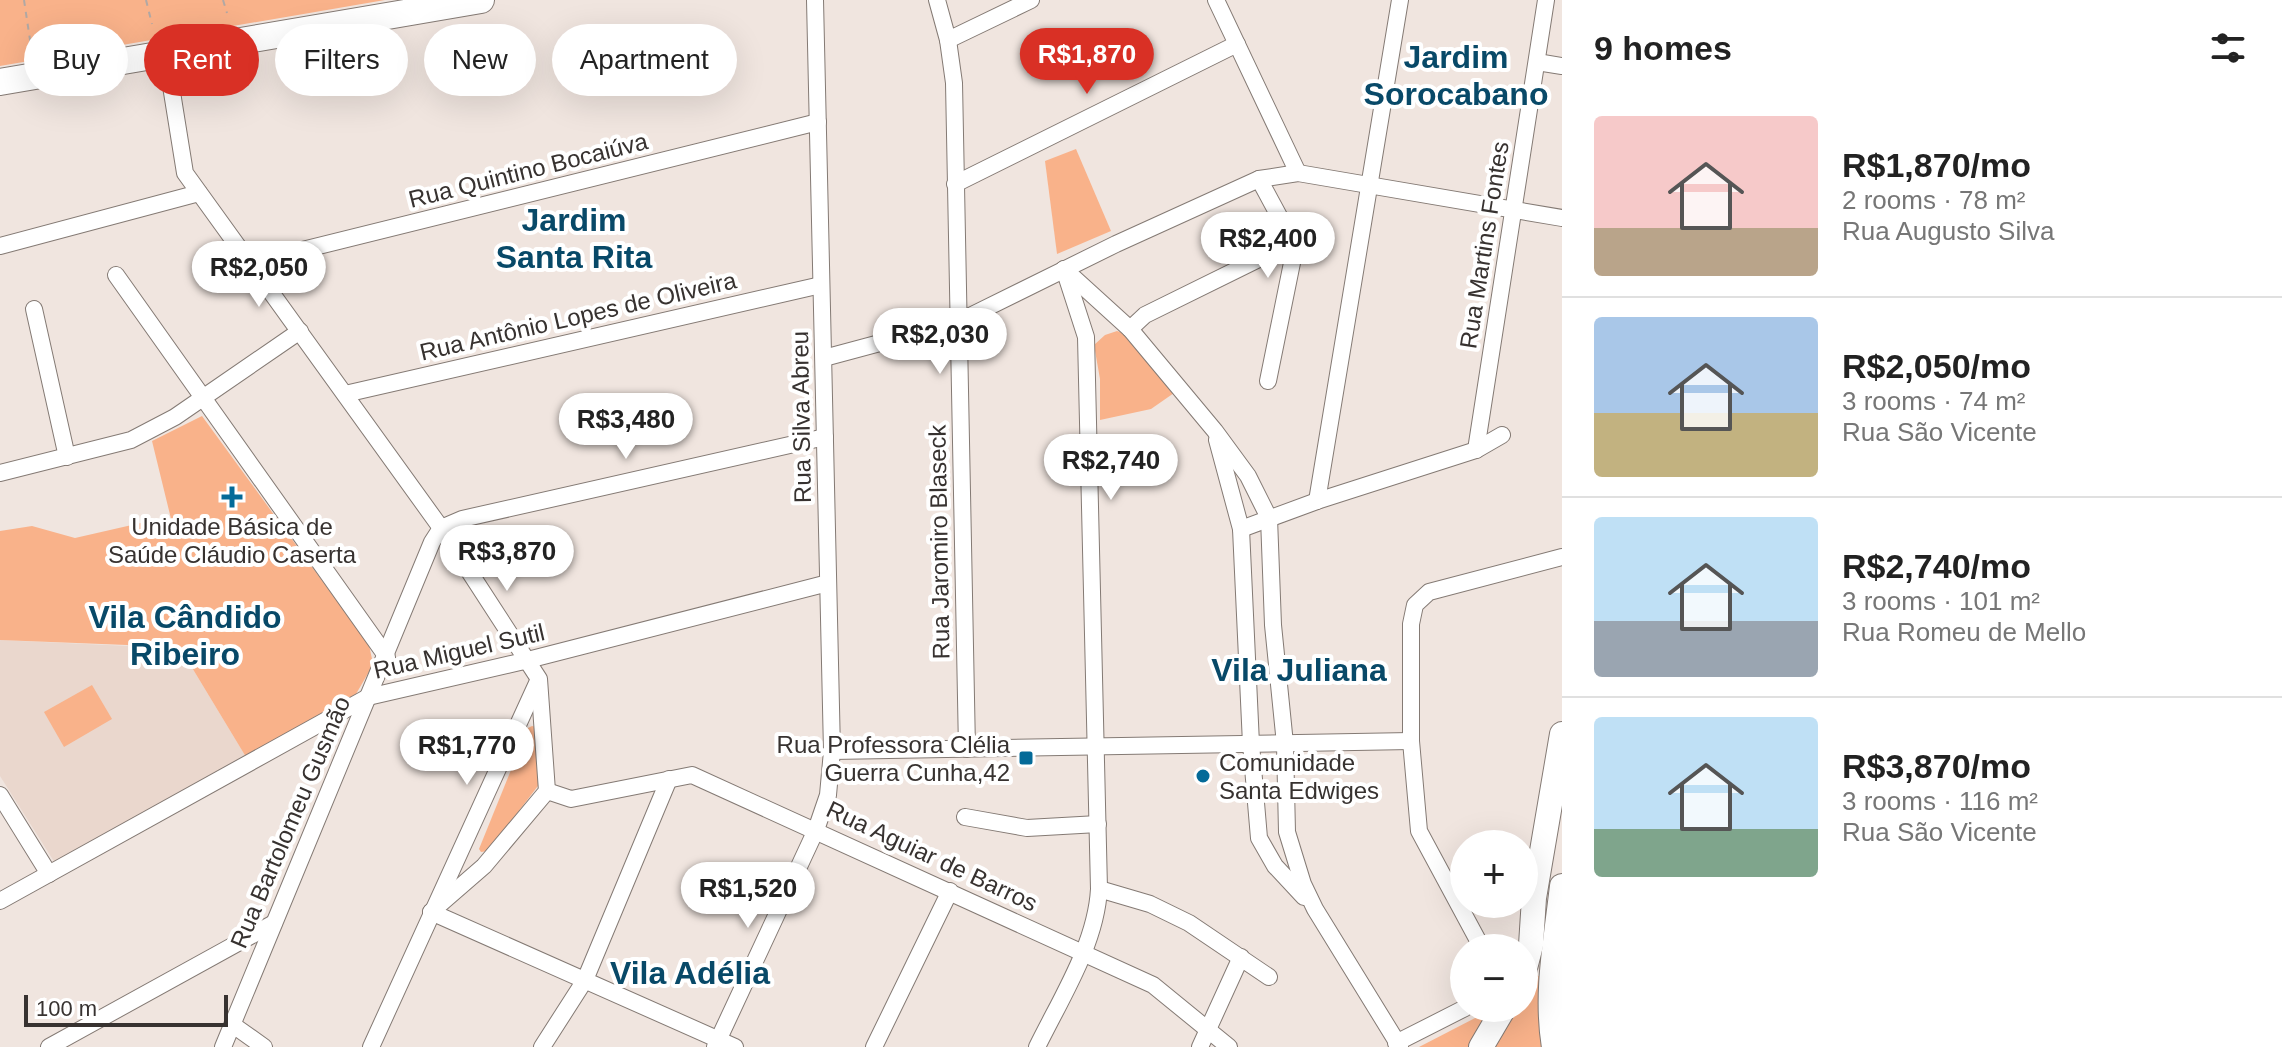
<!DOCTYPE html>
<meta charset="utf-8">
<style>
:root{--surface:#fff;--page:#f6f6f6;--text:#222;--muted:#767676;--line:#e0e0e0;--accent:#d93025}
body{margin:0;font-family:Arial,sans-serif;background:var(--page);color:var(--text);height:100vh;display:flex;flex-direction:column;font-size:30px;white-space:nowrap}
*{box-sizing:border-box;margin:0}
p{font-size:26px;color:var(--muted)}
.icon{flex:none;width:44px;height:44px;fill:none;stroke:currentColor;stroke-width:2;stroke-linecap:round;stroke-linejoin:round}
.map{position:relative;flex:1;overflow:hidden}
.side{display:flex;flex-direction:column;background:var(--surface);width:720px}
.side>*{flex:none}
.guide{position:absolute;left:24px;top:24px;width:760px;height:72px;display:flex;gap:16px}
.buttons{position:absolute;left:1450px;top:830px;display:grid;gap:16px}
.buttons a{display:grid;place-items:center;width:88px;height:88px;border-radius:50%;background:var(--surface);box-shadow:0 8px 32px #0002;font-size:40px}
.scale{position:absolute;left:24px;bottom:20px;width:204px;box-sizing:border-box;padding-left:8px;border:4px solid #373230;border-top:0;font-size:22px;line-height:28px;white-space:nowrap;color:#373230;-webkit-text-stroke:6px #fff;paint-order:stroke}
.price{position:absolute;translate:-50% -68px;padding:0 18px;border-radius:28px;background:#fff;color:#222;font-size:26px;line-height:52px;filter:drop-shadow(0 2px 4px #0008)}
.price::after{content:'';position:absolute;left:50%;top:48px;width:24px;height:18px;margin-left:-12px;background:inherit;clip-path:polygon(0 0,100% 0,50% 100%)}
.price.selected{background:var(--accent);color:#fff}
ul{padding:0;list-style:none}
li{display:flex;align-items:center;gap:24px;height:200px;padding:0 32px}
li+li{border-top:2px solid var(--line)}
li span{display:grid;place-items:center;flex:none;width:224px;height:160px;border-radius:8px;color:#555}
li>.icon{margin-inline-start:auto}
span .icon{width:96px;height:96px;fill:#fffc;stroke-width:1}
li b{font-size:34px}
h2{display:flex;justify-content:space-between;align-items:center;height:96px;padding:0 32px;font-size:34px}
.pill{padding:0 28px;border-radius:36px;background:var(--surface);box-shadow:0 8px 32px #0002;font-size:28px;line-height:72px}
.pill.selected{background:var(--accent);color:#fff}
main{display:flex;flex:1;min-height:0}
.map>svg:first-child{display:block}
.built{fill:#ead7cd}
.green{fill:#f9b28a}
.lines{fill:none;stroke-linecap:round;stroke-linejoin:round}
.street-casing{stroke:#847a74;stroke-width:18}
.secondary-casing{stroke:#847a74;stroke-width:26}
.primary-casing{stroke:#847a74;stroke-width:28}
.path{stroke:#b1a8a4;stroke-width:2;stroke-dasharray:6 6;stroke-linecap:butt}
.street{stroke:#fff;stroke-width:16}
.secondary{stroke:#fff;stroke-width:24}
.primary{stroke:#fff;stroke-width:26}
.poi-dot{fill:#046a98;stroke:#fff;stroke-width:3}
.labels{text-anchor:middle;dominant-baseline:central;stroke-width:8;stroke-linejoin:round;paint-order:stroke}
.street-label{font-size:24px;fill:#373230;stroke:#fff}
.poi-label{font-size:24px;fill:#373230;stroke:#fff}
.district-label{font-size:32px;font-weight:bold;fill:#084968;stroke:#fff}
</style>
<main>
<div class="map">
<svg width="1562" height="1047" viewBox="0 0 1562 1047">
<rect width="100%" height="100%" fill="#f0e5df"/>
<polygon class="built" points="0,640 128,646 191,666 246,757 55,863 0,776"/>
<g class="green">
<polygon points="0,0 385,0 0,66"/>
<polygon points="1076,149 1111,231 1057,254 1045,161"/>
<polygon points="1117,331 1129,335 1174,393 1151,409 1100,420 1100,379 1094,345 1105,335"/>
<polygon points="202,416 369,645 372,659 370,670 356,694 246,757 191,666 127,645 0,640 0,531 32,526 75,538 145,522 149,534 173,527 152,441"/>
<polygon points="92,685 112,719 64,747 44,712"/>
<polygon points="532,726 536,727 541,782 488,851 481,852 479,849 528,728"/>
<polygon points="1531,971 1540,977 1544,1047 1490,1047 1513,1008 1524,1008 1524,982"/>
<polygon points="1479,1016 1485,1020 1468,1047 1419,1047"/>
</g>
<g class="lines">
<defs>
<g id="street">
<polyline points="937,0 948,40 954,83 967,749"/>
<polyline points="1216,0 1298,173"/>
<polyline points="948,40 1031,0"/>
<polyline points="166,55 185,173 441,528 539,679 547,791 484,866 431,912"/>
<polyline points="1537,62 1562,66"/>
<polyline points="1259,179 1293,242 1294,253 1268,381"/>
<polyline points="955,184 1237,44"/>
<polyline points="0,246 199,193"/>
<polyline points="250,263 818,122"/>
<polyline points="1064,269 1130,329 1215,431 1248,476 1269,518 1273,625 1285,744 1287,832 1303,884 1315,909 1400,1047"/>
<polyline points="116,275 387,657"/>
<polyline points="34,309 67,457"/>
<polyline points="1130,329 1145,315 1293,242"/>
<polyline points="824,358 958,322 1116,244 1259,179 1298,173 1562,218"/>
<polyline points="345,394 821,285"/>
<polyline points="1217,440 1241,529 1251,744 1259,838 1275,866 1304,897"/>
<polyline points="1476,450 1546,0"/>
<polyline points="0,473 131,440 175,417 300,331"/>
<polyline points="1317,501 1400,0"/>
<polyline points="441,528 462,519 825,437"/>
<polyline points="1241,529 1317,501 1476,450 1502,435"/>
<polyline points="832,751 1411,741"/>
<polyline points="547,791 571,799 692,775 1153,985 1229,1047"/>
<polyline points="0,795 49,874"/>
<polyline points="965,817 1027,828 1098,824"/>
<polyline points="1099,889 1150,904 1189,923 1269,977"/>
<polyline points="0,901 368,697 520,662 828,583"/>
<polyline points="431,912 735,1047"/>
<polyline points="1482,948 1419,831 1411,741 1411,624 1415,605 1429,592 1562,557"/>
<polyline points="233,1025 264,1047"/>
<polyline points="1396,1043 1465,1008"/>
<polyline points="49,1047 274,923"/>
<polyline points="223,1047 432,542 441,528"/>
<polyline points="371,1047 538,681"/>
<polyline points="542,1047 585,980 669,779"/>
<polyline points="715,1047 816,830 828,795 832,751 815,0"/>
<polyline points="874,1047 950,891"/>
<path d="M1037,1047C1061,998 1096,944 1099,889L1086,337L1064,269"/>
<polyline points="1200,1047 1241,957"/>
</g>
<g id="secondary">
<polyline points="1524,972 1531,945 1534,898 1562,734"/>
<polyline points="1481,1047 1504,1008"/>
<path d="M1554,1047C1545,994 1556,939 1562,886"/>
</g>
<polyline id="primary" points="0,82 481,0"/>
</defs>
<use href="#street" class="street-casing"/>
<use href="#secondary" class="secondary-casing"/>
<use href="#primary" class="primary-casing"/>
<g class="path">
<polyline points="24,0 32,53"/>
<polyline points="146,0 152,24"/>
<polyline points="223,0 227,13"/>
</g>
<use href="#street" class="street"/>
<use href="#secondary" class="secondary"/>
<use href="#primary" class="primary"/>
</g>
<g class="poi-dot">
<path d="M228 485h8v8h8v8h-8v8h-8v-8h-8v-8h8z"/>
<rect x="1018" y="750" width="16" height="16" rx="4"/>
<circle cx="1203" cy="776" r="8"/>
</g>
<g class="labels">
<g class="street-label">
<text transform="translate(528 170) rotate(-14)">Rua Quintino Bocaiúva</text>
<text transform="translate(1484 245) rotate(-81)">Rua Martins Fontes</text>
<text transform="translate(578 316) rotate(-13)">Rua Antônio Lopes de Oliveira</text>
<text transform="translate(801 417) rotate(-91)">Rua Silva Abreu</text>
<text transform="translate(939 542) rotate(-91)">Rua Jaromiro Blaseck</text>
<text transform="translate(459 651) rotate(-13)">Rua Miguel Sutil</text>
<text transform="translate(290 822) rotate(-67)">Rua Bartolomeu Gusmão</text>
<text transform="translate(932 856) rotate(25)">Rua Aguiar de Barros</text>
</g>
<g class="poi-label">
<text x="232" y="526">Unidade Básica de<tspan x="232" dy="28">Saúde Cláudio Caserta</tspan></text>
<text x="1010" y="744" text-anchor="end">Rua Professora Clélia<tspan x="1010" dy="28">Guerra Cunha,42</tspan></text>
<text x="1219" y="762" text-anchor="start">Comunidade<tspan x="1219" dy="28">Santa Edwiges</tspan></text>
</g>
<g class="district-label">
<text x="1456" y="57">Jardim<tspan x="1456" dy="37">Sorocabano</tspan></text>
<text x="574" y="220">Jardim<tspan x="574" dy="37">Santa Rita</tspan></text>
<text x="185" y="617">Vila Cândido<tspan x="185" dy="37">Ribeiro</tspan></text>
<text x="1299" y="670">Vila Juliana</text>
<text x="690" y="973">Vila Adélia</text>
</g>
</g>
</svg>
<div class="buttons">
<a>+</a>
<a>−</a>
</div>
<div class="scale">100 m</div>
<b class="price selected" style="left:1087px;top:96px">R$1,870</b>
<b class="price" style="left:1268px;top:280px">R$2,400</b>
<b class="price" style="left:259px;top:309px">R$2,050</b>
<b class="price" style="left:940px;top:376px">R$2,030</b>
<b class="price" style="left:626px;top:461px">R$3,480</b>
<b class="price" style="left:1111px;top:502px">R$2,740</b>
<b class="price" style="left:507px;top:593px">R$3,870</b>
<b class="price" style="left:467px;top:787px">R$1,770</b>
<b class="price" style="left:748px;top:930px">R$1,520</b>
<div class="guide">
<a class="pill">Buy</a>
<a class="pill selected">Rent</a>
<a class="pill">Filters</a>
<a class="pill">New</a>
<a class="pill">Apartment</a>
</div>
</div>
<section class="side">
<h2>9 homes<svg class="icon" aria-label="filters" viewBox="0 0 24 24"><path d="M4 7h16M4 17h16"/><circle cx="9" cy="7" r="2"/><circle cx="15" cy="17" r="2"/></svg></h2>
<ul>
<li><span style="background:linear-gradient(#f6c9c9 70%,#b9a48a 0)"><svg class="icon" aria-label="home" viewBox="0 0 24 24"><path d="M3 11l9-7 9 7M6 9v11h12V9"/></svg></span><div><b>R$1,870/mo</b><p>2 rooms · 78 m²</p><p>Rua Augusto Silva</p></div></li>
<li><span style="background:linear-gradient(#a9c7e8 60%,#c2b280 0)"><svg class="icon" aria-label="home" viewBox="0 0 24 24"><path d="M3 11l9-7 9 7M6 9v11h12V9"/></svg></span><div><b>R$2,050/mo</b><p>3 rooms · 74 m²</p><p>Rua São Vicente</p></div></li>
<li><span style="background:linear-gradient(#bfe0f5 65%,#9aa5b1 0)"><svg class="icon" aria-label="home" viewBox="0 0 24 24"><path d="M3 11l9-7 9 7M6 9v11h12V9"/></svg></span><div><b>R$2,740/mo</b><p>3 rooms · 101 m²</p><p>Rua Romeu de Mello</p></div></li>
<li><span style="background:linear-gradient(#bfe0f5 70%,#7fa58c 0)"><svg class="icon" aria-label="home" viewBox="0 0 24 24"><path d="M3 11l9-7 9 7M6 9v11h12V9"/></svg></span><div><b>R$3,870/mo</b><p>3 rooms · 116 m²</p><p>Rua São Vicente</p></div></li>
</ul>
</section>
</main>
